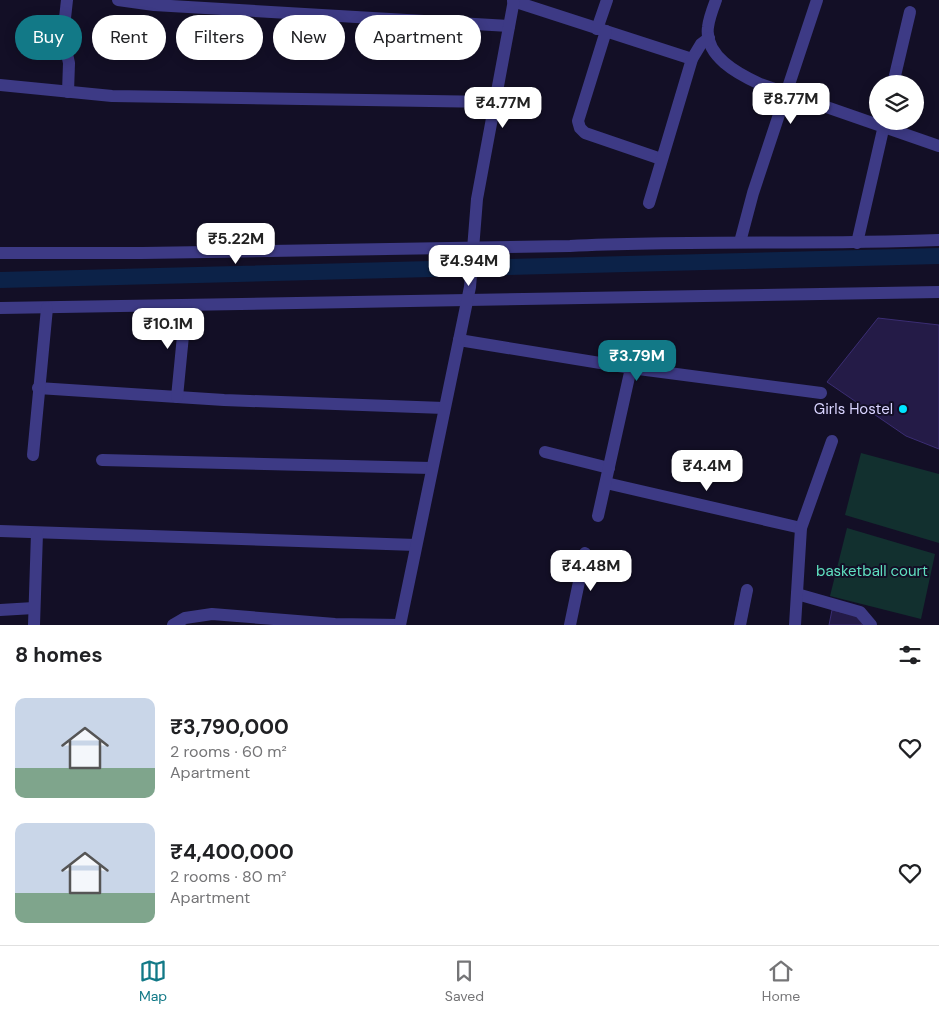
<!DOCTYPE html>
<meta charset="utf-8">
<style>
:root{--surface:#fff;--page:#f2f2f2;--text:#202124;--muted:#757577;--line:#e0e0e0;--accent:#127987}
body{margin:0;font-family:"DM Sans",sans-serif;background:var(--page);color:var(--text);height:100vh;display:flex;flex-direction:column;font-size:19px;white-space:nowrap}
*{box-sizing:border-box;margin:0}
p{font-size:16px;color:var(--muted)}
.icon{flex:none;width:28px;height:28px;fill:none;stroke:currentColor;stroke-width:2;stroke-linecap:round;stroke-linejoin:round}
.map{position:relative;height:625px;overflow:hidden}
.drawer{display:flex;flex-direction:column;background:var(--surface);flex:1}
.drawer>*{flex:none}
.hud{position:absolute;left:15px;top:15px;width:500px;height:45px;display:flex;gap:10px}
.buttons{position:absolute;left:869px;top:75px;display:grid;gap:10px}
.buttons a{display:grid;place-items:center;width:55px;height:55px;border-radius:50%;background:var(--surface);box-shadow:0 2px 12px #0003;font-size:25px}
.price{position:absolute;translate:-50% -42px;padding:0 11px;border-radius:10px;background:#fff;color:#222;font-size:16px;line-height:32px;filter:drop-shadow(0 1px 2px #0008)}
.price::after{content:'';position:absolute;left:50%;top:30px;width:15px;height:11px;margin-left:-8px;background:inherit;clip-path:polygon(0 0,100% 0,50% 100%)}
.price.active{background:var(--accent);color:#fff}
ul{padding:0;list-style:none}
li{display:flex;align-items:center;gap:15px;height:125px;padding:0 15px}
li span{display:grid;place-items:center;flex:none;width:140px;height:100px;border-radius:10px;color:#555}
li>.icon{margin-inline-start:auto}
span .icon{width:60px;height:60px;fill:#fffc;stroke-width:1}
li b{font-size:21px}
h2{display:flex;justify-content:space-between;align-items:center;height:60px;padding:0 15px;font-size:21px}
.chip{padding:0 18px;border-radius:22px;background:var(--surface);box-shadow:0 2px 12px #0003;font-size:18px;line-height:45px}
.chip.active{background:var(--accent);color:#fff}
.dock{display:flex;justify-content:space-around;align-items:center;height:70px;border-top:1px solid var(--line);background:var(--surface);font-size:14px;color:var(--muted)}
.dock a{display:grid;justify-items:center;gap:2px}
.dock .active{color:var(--accent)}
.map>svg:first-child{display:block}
.green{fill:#12302f}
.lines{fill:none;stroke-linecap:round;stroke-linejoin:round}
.canal{stroke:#0c2248;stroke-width:16}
.building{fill:#241b47;stroke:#3b2d73}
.minor{stroke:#3d3a85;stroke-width:12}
.tertiary{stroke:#3d3a85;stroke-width:12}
.poi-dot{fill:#00e5ff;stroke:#130f26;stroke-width:2}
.labels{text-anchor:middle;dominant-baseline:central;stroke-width:4;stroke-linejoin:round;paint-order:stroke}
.poi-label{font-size:15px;fill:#d9d4ff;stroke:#130f26;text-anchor:end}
.park-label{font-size:15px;fill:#5fe0c0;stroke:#130f26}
</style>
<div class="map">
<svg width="939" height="625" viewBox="0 0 939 625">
<rect width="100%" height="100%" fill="#130f26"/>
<g class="green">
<polygon points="861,453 939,474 939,543 845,515"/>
<polygon points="847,528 935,554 921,619 830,596"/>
</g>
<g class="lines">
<polyline class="canal" points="0,280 939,256"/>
</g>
<g class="building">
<polygon points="878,318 939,325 939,449 906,436 827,382"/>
<polygon points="832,610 864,617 862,625 829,625"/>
</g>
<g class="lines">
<g class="minor">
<polyline points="67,0 63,36 69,63 68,92"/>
<polyline points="118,0 154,5 509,26"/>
<path d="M716,0C713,8 709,18 708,27C704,56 738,74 760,84L939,146"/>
<polyline points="513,1 692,59"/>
<polyline points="597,29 607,0"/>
<polyline points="606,31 578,121 580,128 585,133 661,159"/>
<polyline points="893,84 910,12"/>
<polyline points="0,85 112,96 494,102"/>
<polyline points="649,203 692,59 701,44 709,38"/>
<polyline points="740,242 753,193 817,0"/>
<polyline points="857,243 885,121"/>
<path d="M0,253H142L570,246C693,240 816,245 939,240"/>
<polyline points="0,308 939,292"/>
<polyline points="459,340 631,368 821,393"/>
<polyline points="38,388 224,400 444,408"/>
<polyline points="177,397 186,305"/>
<polyline points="545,452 609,468"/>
<polyline points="33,455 47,308"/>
<polyline points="102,460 431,468"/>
<polyline points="606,483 801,528"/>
<polyline points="598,516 631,368"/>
<polyline points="0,531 416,545"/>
<polyline points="797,594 860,612 871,625"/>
<polyline points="0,610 34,608"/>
<polyline points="34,625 37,533"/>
<polyline points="173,625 185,618 212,614 335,624 400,625"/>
<polyline points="570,625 585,553"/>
<polyline points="740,625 747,590"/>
<polyline points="795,625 801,528 832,441"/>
</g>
<polyline class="tertiary" points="400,625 470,287 477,199 514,0"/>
</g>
<circle class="poi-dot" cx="903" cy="409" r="5"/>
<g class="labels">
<g class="poi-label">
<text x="893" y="409">Girls Hostel</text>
</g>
<g class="park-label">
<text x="872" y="571">basketball court</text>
</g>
</g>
</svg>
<div class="buttons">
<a><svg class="icon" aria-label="layers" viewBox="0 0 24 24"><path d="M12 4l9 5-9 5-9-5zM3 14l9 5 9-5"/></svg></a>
</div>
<b class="price" style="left:791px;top:125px">₹8.77M</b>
<b class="price" style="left:503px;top:129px">₹4.77M</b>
<b class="price" style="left:236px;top:265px">₹5.22M</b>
<b class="price" style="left:469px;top:287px">₹4.94M</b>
<b class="price" style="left:168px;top:350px">₹10.1M</b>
<b class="price active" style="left:637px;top:382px">₹3.79M</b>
<b class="price" style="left:707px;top:492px">₹4.4M</b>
<b class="price" style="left:591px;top:592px">₹4.48M</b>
<div class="hud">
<a class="chip active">Buy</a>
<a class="chip">Rent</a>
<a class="chip">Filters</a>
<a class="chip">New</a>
<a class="chip">Apartment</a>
</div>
</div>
<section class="drawer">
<h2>8 homes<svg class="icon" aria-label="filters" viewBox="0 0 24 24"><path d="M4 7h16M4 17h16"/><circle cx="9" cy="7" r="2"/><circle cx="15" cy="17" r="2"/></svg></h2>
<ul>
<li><span style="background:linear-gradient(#c9d6e8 70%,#7fa58c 0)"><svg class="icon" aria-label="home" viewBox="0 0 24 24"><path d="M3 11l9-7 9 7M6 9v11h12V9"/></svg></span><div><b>₹3,790,000</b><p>2 rooms · 60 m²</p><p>Apartment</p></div><svg class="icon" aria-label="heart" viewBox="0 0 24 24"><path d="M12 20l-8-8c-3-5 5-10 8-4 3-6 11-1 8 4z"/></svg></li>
<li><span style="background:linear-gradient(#c9d6e8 70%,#7fa58c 0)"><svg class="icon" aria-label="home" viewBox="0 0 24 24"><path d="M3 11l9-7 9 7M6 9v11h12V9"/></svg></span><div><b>₹4,400,000</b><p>2 rooms · 80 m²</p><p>Apartment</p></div><svg class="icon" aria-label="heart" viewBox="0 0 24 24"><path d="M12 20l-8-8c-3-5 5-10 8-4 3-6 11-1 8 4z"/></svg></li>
</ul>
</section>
<nav class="dock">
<a class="active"><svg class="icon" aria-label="map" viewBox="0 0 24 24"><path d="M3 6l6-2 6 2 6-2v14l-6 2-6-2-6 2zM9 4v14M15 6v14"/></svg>Map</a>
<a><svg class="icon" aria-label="saved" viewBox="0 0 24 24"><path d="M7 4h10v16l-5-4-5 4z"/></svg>Saved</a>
<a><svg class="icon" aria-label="home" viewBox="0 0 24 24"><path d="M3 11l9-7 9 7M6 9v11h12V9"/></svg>Home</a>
</nav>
